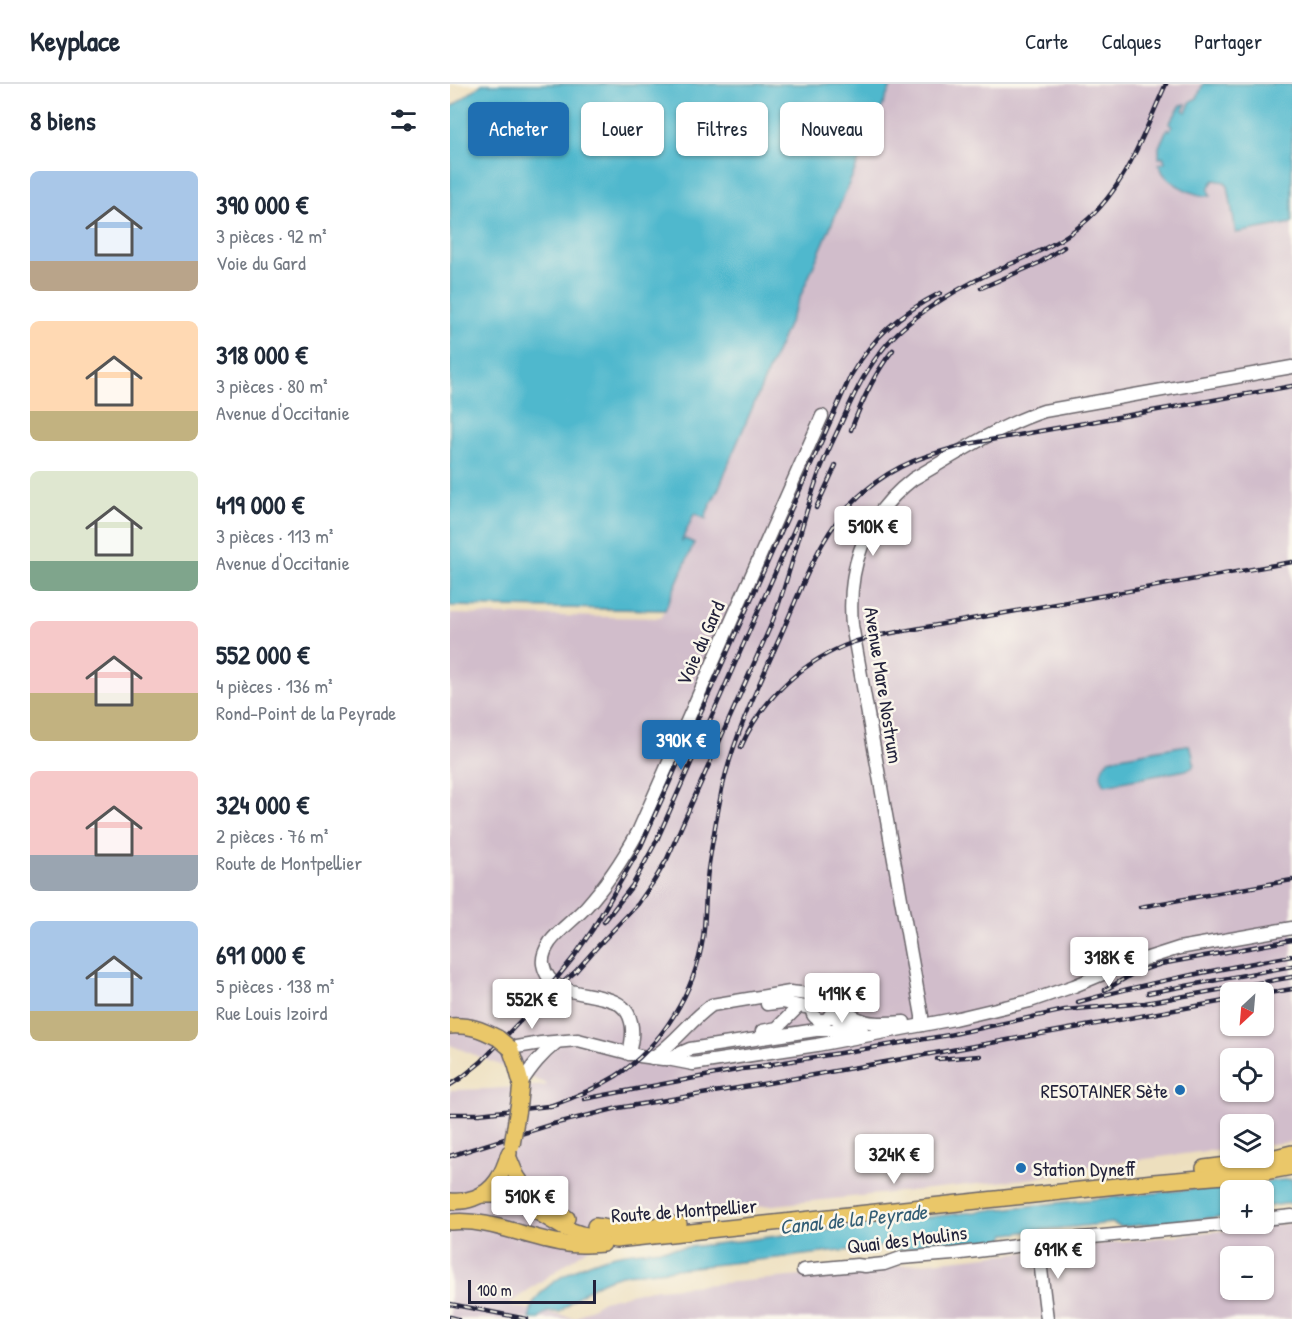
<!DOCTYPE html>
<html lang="fr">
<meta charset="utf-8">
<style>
:root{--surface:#fff;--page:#f6f6f7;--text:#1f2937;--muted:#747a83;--line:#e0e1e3;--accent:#1f6fb2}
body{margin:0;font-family:"Patrick Hand",sans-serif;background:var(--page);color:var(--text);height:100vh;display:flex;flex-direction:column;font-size:22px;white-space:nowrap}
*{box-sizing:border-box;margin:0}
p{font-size:20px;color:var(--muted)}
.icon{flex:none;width:33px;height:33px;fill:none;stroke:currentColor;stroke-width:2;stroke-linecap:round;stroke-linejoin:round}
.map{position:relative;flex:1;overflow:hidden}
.drawer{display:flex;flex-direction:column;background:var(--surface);width:450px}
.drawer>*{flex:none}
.guide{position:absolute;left:18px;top:18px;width:570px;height:54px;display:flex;gap:12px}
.needle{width:39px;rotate:206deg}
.tools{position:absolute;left:770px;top:898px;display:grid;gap:12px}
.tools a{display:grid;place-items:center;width:54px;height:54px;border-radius:9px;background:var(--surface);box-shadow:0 2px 4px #0004;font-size:30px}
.scale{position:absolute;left:18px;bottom:15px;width:128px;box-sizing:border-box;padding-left:6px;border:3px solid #22223b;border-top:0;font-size:16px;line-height:21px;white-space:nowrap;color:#22223b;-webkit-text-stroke:4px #fbf7ec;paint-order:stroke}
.price{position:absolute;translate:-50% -51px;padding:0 14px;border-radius:6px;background:#fff;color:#222;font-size:20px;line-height:39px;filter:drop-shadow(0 2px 3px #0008)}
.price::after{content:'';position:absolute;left:50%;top:36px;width:18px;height:14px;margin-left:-9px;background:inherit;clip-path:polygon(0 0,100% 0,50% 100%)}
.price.active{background:var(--accent);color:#fff}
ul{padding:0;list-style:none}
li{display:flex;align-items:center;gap:18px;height:150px;padding:0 30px}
li span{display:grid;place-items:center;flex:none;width:168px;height:120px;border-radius:9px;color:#555}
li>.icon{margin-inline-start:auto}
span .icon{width:72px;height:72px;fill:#fffc;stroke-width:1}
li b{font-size:26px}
h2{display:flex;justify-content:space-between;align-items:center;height:72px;padding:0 30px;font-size:26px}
.tag{padding:0 21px;border-radius:9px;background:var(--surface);box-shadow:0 2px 4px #0004;font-size:21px;line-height:54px}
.tag.active{background:var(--accent);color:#fff}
header{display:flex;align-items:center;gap:36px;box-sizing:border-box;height:84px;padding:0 30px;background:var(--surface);border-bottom:2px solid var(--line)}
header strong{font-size:28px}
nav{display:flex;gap:33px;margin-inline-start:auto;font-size:21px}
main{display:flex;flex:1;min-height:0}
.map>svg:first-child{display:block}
.industrial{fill:#d1bdcb;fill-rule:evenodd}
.water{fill:#4fb8cd;stroke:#386d84;stroke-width:1.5}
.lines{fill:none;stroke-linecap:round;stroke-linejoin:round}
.minor-casing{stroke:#696469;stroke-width:15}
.major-casing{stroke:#696469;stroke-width:18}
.minor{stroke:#fff;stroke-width:12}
.major{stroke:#eac769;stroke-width:15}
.rail-casing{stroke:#22223b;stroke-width:4.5}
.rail{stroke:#fbf7ec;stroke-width:2;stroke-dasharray:7;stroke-linecap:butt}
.major-bridge-casing{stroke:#696469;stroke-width:18;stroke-linecap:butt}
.major-bridge{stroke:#eac769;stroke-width:15}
.poi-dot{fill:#1f6fb2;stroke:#fbf7ec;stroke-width:2}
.labels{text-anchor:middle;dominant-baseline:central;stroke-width:5;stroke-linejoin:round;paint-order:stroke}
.street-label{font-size:20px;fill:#22223b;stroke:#fbf7ec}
.poi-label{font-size:20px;fill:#22223b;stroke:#fbf7ec;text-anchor:end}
.water-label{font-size:21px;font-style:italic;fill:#345e75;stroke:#fbf7ec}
</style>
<header>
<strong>Keyplace</strong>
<nav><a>Carte</a><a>Calques</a><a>Partager</a></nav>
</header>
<main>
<section class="drawer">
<h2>8 biens<svg class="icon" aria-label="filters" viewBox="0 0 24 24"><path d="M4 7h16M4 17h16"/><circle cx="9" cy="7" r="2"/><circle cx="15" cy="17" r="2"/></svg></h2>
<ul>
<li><span style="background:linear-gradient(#a9c7e8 75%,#b9a48a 0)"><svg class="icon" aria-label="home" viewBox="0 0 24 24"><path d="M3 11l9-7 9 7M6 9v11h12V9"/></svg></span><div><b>390 000 €</b><p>3 pièces · 92 m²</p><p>Voie du Gard</p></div></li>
<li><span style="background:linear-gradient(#ffd9b3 75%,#c2b280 0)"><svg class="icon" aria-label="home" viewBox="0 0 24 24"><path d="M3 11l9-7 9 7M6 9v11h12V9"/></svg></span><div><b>318 000 €</b><p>3 pièces · 80 m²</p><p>Avenue d'Occitanie</p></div></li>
<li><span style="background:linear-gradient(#dfe7d0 75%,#7fa58c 0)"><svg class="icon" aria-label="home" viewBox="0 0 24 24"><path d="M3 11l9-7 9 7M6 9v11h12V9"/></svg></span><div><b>419 000 €</b><p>3 pièces · 113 m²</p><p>Avenue d'Occitanie</p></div></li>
<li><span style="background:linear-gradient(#f6c9c9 60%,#c2b280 0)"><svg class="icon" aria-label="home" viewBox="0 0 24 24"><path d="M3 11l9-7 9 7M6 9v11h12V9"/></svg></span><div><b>552 000 €</b><p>4 pièces · 136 m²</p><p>Rond-Point de la Peyrade</p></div></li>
<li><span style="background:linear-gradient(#f6c9c9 70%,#9aa5b1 0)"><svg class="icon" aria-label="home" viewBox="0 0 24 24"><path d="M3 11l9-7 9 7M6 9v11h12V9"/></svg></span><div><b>324 000 €</b><p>2 pièces · 76 m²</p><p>Route de Montpellier</p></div></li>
<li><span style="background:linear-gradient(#a9c7e8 75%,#c2b280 0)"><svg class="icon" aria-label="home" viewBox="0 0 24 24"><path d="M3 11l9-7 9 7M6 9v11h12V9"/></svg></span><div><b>691 000 €</b><p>5 pièces · 138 m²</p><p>Rue Louis Izoird</p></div></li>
</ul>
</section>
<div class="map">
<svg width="842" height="1235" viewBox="0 0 842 1235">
<rect width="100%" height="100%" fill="#fbf7ec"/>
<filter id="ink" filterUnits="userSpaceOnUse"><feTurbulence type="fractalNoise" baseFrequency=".0167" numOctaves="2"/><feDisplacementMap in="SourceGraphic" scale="12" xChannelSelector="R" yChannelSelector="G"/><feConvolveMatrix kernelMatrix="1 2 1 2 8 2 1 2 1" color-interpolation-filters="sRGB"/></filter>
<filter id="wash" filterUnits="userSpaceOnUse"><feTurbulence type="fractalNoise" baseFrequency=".008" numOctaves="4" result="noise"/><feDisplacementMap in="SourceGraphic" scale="24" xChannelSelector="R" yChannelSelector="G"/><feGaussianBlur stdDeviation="1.35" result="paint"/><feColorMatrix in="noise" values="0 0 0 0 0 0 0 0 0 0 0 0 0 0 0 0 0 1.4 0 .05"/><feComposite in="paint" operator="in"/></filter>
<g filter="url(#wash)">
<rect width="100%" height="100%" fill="#eddfbe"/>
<path class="industrial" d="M442,0H753L747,14L736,29L733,26L736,21H731L719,40L722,41L720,47L716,46L709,64V73L713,72L715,78L713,88L722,98L757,112L760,111L758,107L759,103L764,96L775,97L778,102L786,149L842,139V1058L813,1061V1041H780V1064L611,1086L604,1090L586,1094L179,1136L57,1221L125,1234L153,1217L196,1206L351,1192L842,1139V1235H0V1006L38,1005L99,1001L0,961V530L211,534L244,460L235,456L232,457V455L233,454L244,430H247V431L254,435L257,428L269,404L285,364ZM780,909H813V942H780ZM780,975H813V1008H780ZM780,1173H813V1206H780Z"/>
<g class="water">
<polygon points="32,0 442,0 285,364 269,404 257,428 256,435 247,431 246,429 244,430 233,454 232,455 232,457 235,455 244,459 215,526 0,522 0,24"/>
<path d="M753,0H842V139L786,149L778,102L775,98L764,96C760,101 756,105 761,112C746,113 722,101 713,89C712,87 710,81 709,80L715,78L713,72L709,74V63L717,45L720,46L722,42L719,40L731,21L736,20L733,26L736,28L741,17L747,14Z"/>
<path d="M736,661H739L742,667L744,680L742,684L736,686L655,701C648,691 651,683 659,675Z"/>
<path d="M842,1095V1119L813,1123V1107H780V1132L671,1143L662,1139L557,1150H556L554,1155L442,1166L440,1163L437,1162L189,1189C158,1189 132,1207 110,1228C100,1228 96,1226 89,1235H79C81,1229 81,1223 84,1218C96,1198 127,1183 148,1176C173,1167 202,1166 228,1164C259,1161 289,1157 319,1153C493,1129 667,1113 842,1095Z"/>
</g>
</g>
<g filter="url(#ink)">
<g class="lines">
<defs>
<g id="minor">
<circle cx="372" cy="926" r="10"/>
<path d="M384,919C408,940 423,941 454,938"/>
<polyline points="317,920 333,918 349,922 362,924"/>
<polyline points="380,931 393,939 412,946"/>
<path d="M472,941V932L402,541C397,482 415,432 463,395C505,371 548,342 594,327L842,283"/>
<polyline points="312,947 327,944 349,922"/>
<polyline points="60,964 91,959 128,956 190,972 213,975 223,974"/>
<path d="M179,970C181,959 184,949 181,938C172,896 102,926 93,880C92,873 96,864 100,858C110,845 125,835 136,823C157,800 173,775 188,748L372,332"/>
<path d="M202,974C226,959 239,937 262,921L340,908L359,910L371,916"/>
<polyline points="217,975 243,980 367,961 504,935 580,917 624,902 667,884 729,864 842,844"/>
<polyline points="217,975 240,965 366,946 384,946 407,951"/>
<path d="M71,999C82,982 91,971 107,958"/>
<polyline points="813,1135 842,1132"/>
<polyline points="588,1160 597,1235"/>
<polyline points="353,1186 407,1181 415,1182 434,1180 451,1174 503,1170 621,1155 781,1140"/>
</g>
<g id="major">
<path d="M0,942C20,941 30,945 48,954"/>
<polyline points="60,964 66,981 71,999 69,1018"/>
<path d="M58,1072C62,1080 64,1088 68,1094C79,1112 99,1124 117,1134"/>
<polyline points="754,1084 809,1077 842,1069"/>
<polyline points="32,1111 53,1111 64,1114 114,1144 131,1150 166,1156 704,1098 809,1089 842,1083"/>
<path d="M0,1117C8,1118 16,1117 24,1114C45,1107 53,1089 59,1069"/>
<path d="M0,1138C38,1134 74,1153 111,1159C125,1162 139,1161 153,1160"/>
<polyline points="145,1142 164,1145 229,1140"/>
</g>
</defs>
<use href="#minor" class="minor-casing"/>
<use href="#major" class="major-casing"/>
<use href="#minor" class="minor"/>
<use href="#major" class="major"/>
<defs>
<g id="rail">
<polyline points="531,204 589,179 614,163"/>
<path d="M401,346C412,317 424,290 443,266"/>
<polyline points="366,424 386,381"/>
<path d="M291,663C312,614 354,576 404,558C413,555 422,553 431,551L842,478"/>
<polyline points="690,823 842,796"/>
<polyline points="154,838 182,802 206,758 348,437"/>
<path d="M102,900L123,874L143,845L191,762L401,291C424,252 449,230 490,209"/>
<polyline points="655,906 686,888 711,880 842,856"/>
<polyline points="698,909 842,882"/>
<polyline points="813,910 842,905"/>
<path d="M628,918C699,898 770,885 842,872"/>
<polyline points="487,975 530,972"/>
<polyline points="311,982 499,951 615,926 695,919 842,893"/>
<path d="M0,1001L11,994L31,978L75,932L126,887L148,862L188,820L204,797L217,775L321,541C341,491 351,439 369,389C376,370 385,353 393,335C406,306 416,285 437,260C464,228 519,198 558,181C582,171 605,161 626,145C674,110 692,52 716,0"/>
<polyline points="134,1015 292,985 320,982"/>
<path d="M100,1022C123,1014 145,1005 166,992C212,962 245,907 253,854C256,831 255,808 258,786C262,759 267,732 272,705C284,652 308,603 330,553C353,502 371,443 416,406C449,378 478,371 518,360L842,302"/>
<polyline points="0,1030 29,1030 107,1021"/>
<polyline points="0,1072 103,1040 168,1024 324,998 780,916"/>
<polyline points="0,1220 77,1235"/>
<polyline points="0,1233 8,1235"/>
</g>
</defs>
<use href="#rail" class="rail-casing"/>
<use href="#rail" class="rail"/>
<defs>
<g id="major-bridge">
<polyline points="48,954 60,964"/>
<polyline points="62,1061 69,1018"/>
</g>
</defs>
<use href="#major-bridge" class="major-bridge-casing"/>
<use href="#major-bridge" class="major-bridge"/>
</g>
</g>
<g class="poi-dot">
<circle cx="730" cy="1006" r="6"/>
<circle cx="571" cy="1084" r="6"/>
</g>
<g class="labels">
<g class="street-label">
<text transform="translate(250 559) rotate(-66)">Voie du Gard</text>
<text transform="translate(434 601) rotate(81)">Avenue Mare Nostrum</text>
<text transform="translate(234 1126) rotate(-4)">Route de Montpellier</text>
<text transform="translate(457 1155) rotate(-7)">Quai des Moulins</text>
</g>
<g class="poi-label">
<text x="718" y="1006">RESOTAINER Sète</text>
<text x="583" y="1084" text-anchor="start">Station Dyneff</text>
</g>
<g class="water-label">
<text transform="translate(403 1135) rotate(-6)">Canal de la Peyrade</text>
</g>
</g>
</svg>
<div class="tools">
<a><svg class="needle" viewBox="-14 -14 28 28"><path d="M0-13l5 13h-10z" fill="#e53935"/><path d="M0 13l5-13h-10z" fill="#747a83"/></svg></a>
<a><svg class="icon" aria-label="locate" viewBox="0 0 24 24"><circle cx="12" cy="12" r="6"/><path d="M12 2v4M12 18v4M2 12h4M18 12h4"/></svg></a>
<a><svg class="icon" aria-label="layers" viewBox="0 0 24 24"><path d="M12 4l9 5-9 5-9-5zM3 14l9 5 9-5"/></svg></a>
<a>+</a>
<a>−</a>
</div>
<div class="scale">100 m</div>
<b class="price" style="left:423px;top:473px">510K €</b>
<b class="price active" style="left:231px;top:687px">390K €</b>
<b class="price" style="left:659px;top:904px">318K €</b>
<b class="price" style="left:392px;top:940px">419K €</b>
<b class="price" style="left:82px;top:946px">552K €</b>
<b class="price" style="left:444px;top:1101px">324K €</b>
<b class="price" style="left:80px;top:1143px">510K €</b>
<b class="price" style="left:608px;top:1196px">691K €</b>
<div class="guide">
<a class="tag active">Acheter</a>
<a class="tag">Louer</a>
<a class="tag">Filtres</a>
<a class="tag">Nouveau</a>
</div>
</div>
</main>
